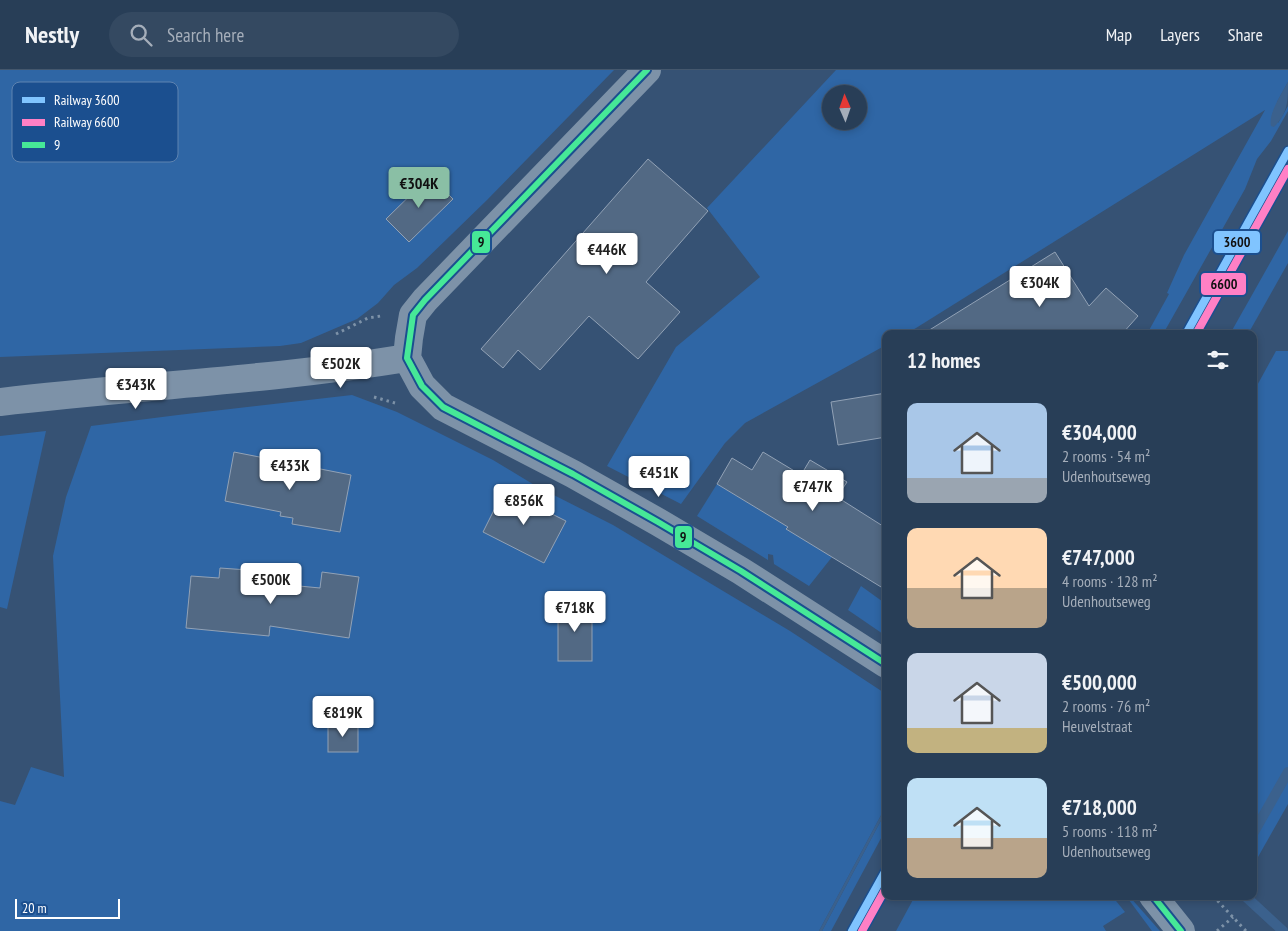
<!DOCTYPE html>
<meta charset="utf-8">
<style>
:root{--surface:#283e57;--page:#344961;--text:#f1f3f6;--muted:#a5aeba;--line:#44576d;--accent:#8abfa5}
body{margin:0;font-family:"PT Sans Narrow",sans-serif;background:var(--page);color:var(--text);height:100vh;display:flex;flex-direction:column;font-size:19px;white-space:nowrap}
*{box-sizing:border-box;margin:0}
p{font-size:16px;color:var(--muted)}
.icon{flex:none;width:28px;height:28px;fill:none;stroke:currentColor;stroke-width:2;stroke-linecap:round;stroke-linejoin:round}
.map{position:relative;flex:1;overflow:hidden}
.panel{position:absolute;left:882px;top:260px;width:375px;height:570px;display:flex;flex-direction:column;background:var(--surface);border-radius:10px;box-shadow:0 2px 8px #0003,0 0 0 1px var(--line)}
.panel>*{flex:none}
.needle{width:32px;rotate:358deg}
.buttons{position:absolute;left:822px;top:15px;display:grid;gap:10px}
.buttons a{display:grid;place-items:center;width:45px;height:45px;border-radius:50%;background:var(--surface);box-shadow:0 2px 8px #0003,0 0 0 1px var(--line);font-size:25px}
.scale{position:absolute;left:15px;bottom:12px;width:105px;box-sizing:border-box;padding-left:5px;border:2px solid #fff;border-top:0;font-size:14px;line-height:18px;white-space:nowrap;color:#fff;-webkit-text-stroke:4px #1b4f8f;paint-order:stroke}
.price{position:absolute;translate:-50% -42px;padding:0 11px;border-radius:5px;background:#fff;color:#222;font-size:16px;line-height:32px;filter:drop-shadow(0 1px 2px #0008)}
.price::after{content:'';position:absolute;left:50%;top:30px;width:15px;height:11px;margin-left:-8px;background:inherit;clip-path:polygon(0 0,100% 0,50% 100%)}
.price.current{background:var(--accent);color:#111}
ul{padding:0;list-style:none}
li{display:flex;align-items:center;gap:15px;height:125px;padding:0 25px}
li span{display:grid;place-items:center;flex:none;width:140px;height:100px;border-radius:10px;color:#555}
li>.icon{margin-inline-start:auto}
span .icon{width:60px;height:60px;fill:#fffc;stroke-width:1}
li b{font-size:21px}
h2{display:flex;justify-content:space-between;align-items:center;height:60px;padding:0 25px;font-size:21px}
header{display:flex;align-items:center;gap:30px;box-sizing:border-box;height:70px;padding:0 25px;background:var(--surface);border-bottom:1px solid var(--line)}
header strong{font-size:24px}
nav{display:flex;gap:28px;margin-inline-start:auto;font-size:18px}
.search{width:350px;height:45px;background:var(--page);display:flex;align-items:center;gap:12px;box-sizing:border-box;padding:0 18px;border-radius:28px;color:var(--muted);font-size:19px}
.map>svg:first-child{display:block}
.green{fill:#2f66a5;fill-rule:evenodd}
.water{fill:#3b618d}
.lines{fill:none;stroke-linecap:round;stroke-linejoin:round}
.stream{stroke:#3b618d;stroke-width:10}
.building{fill:#526984;stroke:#92a2b6}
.path{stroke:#7d92a8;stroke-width:3;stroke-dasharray:2.5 4;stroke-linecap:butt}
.minor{stroke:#7d92a8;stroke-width:28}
.bus-1-casing{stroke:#1b4f8f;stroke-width:10}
.bus-1{stroke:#46e897;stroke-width:6}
.rail-1-casing{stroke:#1b4f8f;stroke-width:11}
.rail-2-casing{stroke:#1b4f8f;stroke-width:11}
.rail-1{stroke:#80c4ff;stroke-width:8}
.rail-2{stroke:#ff80c5;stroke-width:8}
.key{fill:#1b4f8f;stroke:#5f84b1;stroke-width:1}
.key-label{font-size:14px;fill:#fff}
.line-badge{stroke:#1b4f8f;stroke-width:2}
.pale-badge-label{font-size:14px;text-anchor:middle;font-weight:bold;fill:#111}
</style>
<header>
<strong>Nestly</strong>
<div class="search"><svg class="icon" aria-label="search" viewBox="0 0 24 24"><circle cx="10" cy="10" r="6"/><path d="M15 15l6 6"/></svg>Search here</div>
<nav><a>Map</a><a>Layers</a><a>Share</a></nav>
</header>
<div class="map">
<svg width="1288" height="861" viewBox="0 0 1288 861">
<rect width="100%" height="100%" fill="#365274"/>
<g class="green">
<polygon points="0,0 614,0 487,130 417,198 394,215 378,233 357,249 301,273 280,276 0,287"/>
<path d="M836,0H1288V12L1277,32L1278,53L1288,36V41L1271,71L1257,89L1245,119L1163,264H1147L1169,224L1167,223L1184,185L1265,40L916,258L906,264H886V275L745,353L725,373L681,434L607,396L676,277L760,207L707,138ZM831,24H859V51H831Z"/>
<polygon points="1288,161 1288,193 1248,264 1230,264"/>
<polygon points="1276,281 1288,281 1288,734 1254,794 1254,321"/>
<polygon points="352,325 397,342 493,390 536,416 613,455 790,561 886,624 886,736 819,861 0,861 0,731 15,735 31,697 64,707 53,486 66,427 91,356 178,345"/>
<polygon points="46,361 7,539 0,537 0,366"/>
<polygon points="717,414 788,457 787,459 832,487 809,516 774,494 773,485 768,484 768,490 697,446"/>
<polygon points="861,516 886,534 886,566 848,540"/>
<polygon points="886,741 886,759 831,861 822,861"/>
<polygon points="915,826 1112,826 1125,842 1103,856 1106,861 896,861"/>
<polygon points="1126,826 1129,826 1160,861 1152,861"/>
</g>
<g class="water">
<path d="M1288,12C1288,31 1288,43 1274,57L1271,56C1268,44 1282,23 1288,12Z"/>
<polygon points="886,736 886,741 822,861 819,861"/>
</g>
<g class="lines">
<g class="stream">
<polyline points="1254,762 1288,702"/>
<polyline points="1245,826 1283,861"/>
</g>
</g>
<g class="building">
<polygon points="648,89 708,141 646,212 680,242 638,289 589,246 540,300 518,280 503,298 481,279"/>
<polygon points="430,106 453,129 409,172 386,149"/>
<polygon points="1055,182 1089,236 1106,218 1138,246 1122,264 923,264"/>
<polygon points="886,323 886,367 838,375 831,332"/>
<polygon points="234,382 351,405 340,462 292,454 293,448 280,446 281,442 225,431"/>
<polygon points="763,382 801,405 810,390 847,412 837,427 886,458 886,520 786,459 788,457 717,414 732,388 752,400"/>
<polygon points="504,420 566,451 544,493 483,462"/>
<polygon points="220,498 248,500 247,511 320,518 322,502 359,507 349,568 270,556 269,566 186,558 191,506 219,508"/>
<rect x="558" y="535" width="34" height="56"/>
<rect x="328" y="653" width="30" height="29"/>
</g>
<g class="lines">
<g class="path">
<polyline points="336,264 368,248 381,246"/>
<polyline points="374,327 395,333"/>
<polyline points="1213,826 1246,861"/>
<polyline points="1217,861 1233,847"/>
</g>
<g class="minor">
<polyline points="647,0 425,230 413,245 409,268 407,288 422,316 443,337 573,404 658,452 741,501 886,594"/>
<path d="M0,332C136,316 272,310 407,288"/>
<polyline points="1153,826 1181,861"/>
</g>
<defs>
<g id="bus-1">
<polyline points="647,0 425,230 413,245 407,288 422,316 443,337 573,404 658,452 741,501 886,594"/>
<polyline points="1153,826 1181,861"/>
</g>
</defs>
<use href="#bus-1" class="bus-1-casing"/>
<use href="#bus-1" class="bus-1"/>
<defs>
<g id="rail-1">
<polyline points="1186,264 1288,81"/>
<polyline points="852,861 886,800"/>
</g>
<g id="rail-2">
<polyline points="1196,264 1288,99"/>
<polyline points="862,861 886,818"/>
</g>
</defs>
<use href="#rail-1" class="rail-1-casing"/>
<use href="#rail-2" class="rail-2-casing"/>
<use href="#rail-1" class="rail-1"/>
<use href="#rail-2" class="rail-2"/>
</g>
<rect x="12" y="12" width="166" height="80" rx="8" class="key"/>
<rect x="22" y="27" width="23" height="6" fill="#80c4ff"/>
<rect x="22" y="49" width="23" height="7" fill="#ff80c5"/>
<rect x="22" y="72" width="23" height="6" fill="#46e897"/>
<g class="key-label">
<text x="54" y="35">Railway 3600</text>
<text x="54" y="57">Railway 6600</text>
<text x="54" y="80">9</text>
</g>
<g class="line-badge">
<rect x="471" y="160" width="20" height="24" rx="5" fill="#46e897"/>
<rect x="1213" y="160" width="48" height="24" rx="5" fill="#80c4ff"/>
<rect x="1200" y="202" width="47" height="24" rx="5" fill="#ff80c5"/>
<rect x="674" y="455" width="19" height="24" rx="5" fill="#46e897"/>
</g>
<g class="pale-badge-label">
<text x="481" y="177">9</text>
<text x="1237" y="177">3600</text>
<text x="1224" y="219">6600</text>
<text x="683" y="472">9</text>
</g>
</svg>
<div class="buttons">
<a><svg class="needle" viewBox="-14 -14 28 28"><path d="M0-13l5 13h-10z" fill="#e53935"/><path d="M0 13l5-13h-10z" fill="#a5aeba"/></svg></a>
</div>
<div class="scale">20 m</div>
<b class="price current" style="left:419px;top:139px">€304K</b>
<b class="price" style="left:607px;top:205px">€446K</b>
<b class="price" style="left:1040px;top:238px">€304K</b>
<b class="price" style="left:341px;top:319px">€502K</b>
<b class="price" style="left:136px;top:340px">€343K</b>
<b class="price" style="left:290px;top:421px">€433K</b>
<b class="price" style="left:659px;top:428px">€451K</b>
<b class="price" style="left:813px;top:442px">€747K</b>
<b class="price" style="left:524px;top:456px">€856K</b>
<b class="price" style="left:271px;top:535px">€500K</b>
<b class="price" style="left:575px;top:563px">€718K</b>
<b class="price" style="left:343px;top:668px">€819K</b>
<section class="panel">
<h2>12 homes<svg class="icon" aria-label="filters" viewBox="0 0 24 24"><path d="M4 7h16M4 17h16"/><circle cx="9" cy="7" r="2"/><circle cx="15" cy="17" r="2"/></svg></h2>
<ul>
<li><span style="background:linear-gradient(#a9c7e8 75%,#9aa5b1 0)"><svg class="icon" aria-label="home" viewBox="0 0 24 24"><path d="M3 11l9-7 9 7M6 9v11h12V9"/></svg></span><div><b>€304,000</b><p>2 rooms · 54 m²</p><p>Udenhoutseweg</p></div></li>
<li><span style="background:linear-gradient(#ffd9b3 60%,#b9a48a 0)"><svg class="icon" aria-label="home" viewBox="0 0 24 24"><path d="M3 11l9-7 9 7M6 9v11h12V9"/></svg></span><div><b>€747,000</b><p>4 rooms · 128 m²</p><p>Udenhoutseweg</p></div></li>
<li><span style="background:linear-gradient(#c9d6e8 75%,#c2b280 0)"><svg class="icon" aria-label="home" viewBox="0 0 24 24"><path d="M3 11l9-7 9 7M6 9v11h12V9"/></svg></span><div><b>€500,000</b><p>2 rooms · 76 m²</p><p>Heuvelstraat</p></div></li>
<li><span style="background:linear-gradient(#bfe0f5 60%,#b9a48a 0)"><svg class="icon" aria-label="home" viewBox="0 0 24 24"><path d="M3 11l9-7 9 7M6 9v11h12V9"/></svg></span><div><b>€718,000</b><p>5 rooms · 118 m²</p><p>Udenhoutseweg</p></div></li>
</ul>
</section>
</div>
